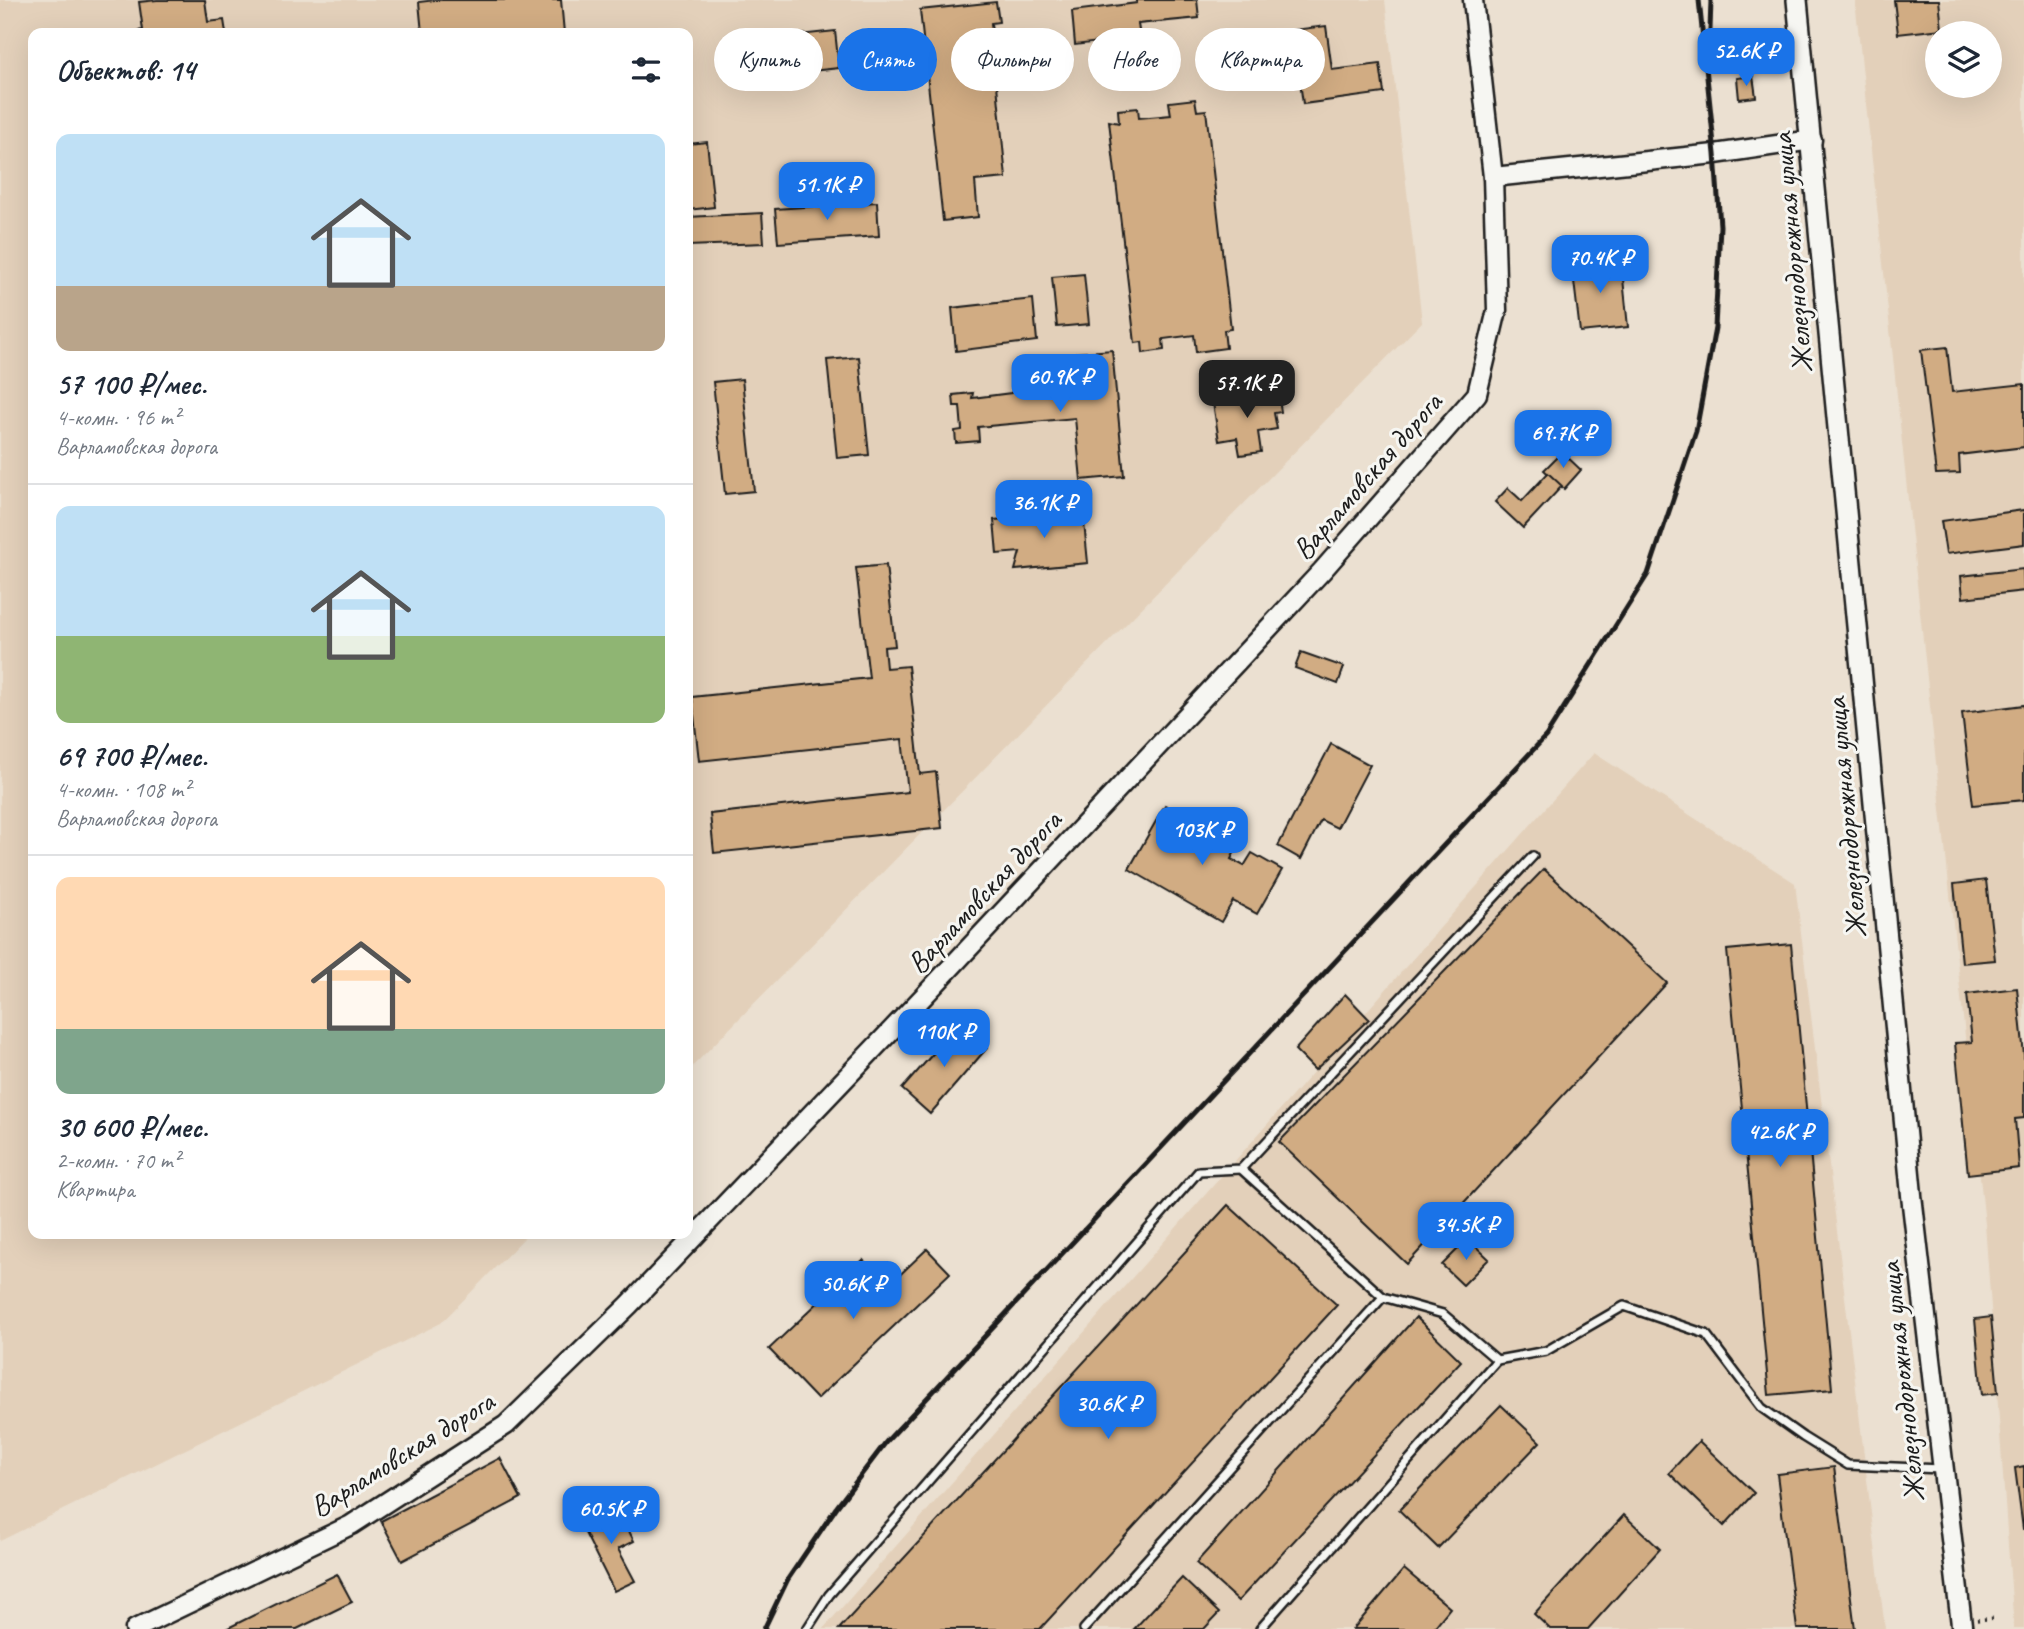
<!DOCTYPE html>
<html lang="ru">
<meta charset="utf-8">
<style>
:root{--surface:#fff;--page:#f2f2f3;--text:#1f2937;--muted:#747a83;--line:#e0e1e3;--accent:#1a73e8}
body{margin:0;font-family:Caveat,sans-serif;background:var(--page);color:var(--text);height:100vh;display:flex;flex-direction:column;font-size:26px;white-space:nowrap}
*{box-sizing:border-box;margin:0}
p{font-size:23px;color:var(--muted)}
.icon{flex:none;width:38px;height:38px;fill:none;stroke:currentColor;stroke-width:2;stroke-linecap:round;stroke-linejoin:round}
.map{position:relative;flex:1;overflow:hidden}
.panel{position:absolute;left:28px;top:28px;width:665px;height:1211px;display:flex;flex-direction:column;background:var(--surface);border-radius:14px;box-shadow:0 7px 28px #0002}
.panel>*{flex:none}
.top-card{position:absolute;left:714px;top:28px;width:665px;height:63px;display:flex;gap:14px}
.fabs{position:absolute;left:1925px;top:21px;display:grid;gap:14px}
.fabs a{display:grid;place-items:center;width:77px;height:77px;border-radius:50%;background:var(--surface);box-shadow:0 7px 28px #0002;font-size:35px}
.price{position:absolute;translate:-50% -60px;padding:0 16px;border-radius:14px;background:var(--accent);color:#fff;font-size:23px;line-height:46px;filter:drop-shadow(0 2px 4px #0008)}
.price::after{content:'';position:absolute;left:50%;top:42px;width:21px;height:16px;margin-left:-10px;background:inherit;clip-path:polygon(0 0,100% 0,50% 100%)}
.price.selected{background:#222;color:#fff}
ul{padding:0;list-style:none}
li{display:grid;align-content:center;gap:14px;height:371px;padding:0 28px}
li+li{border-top:2px solid var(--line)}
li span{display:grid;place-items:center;height:217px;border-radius:14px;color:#555}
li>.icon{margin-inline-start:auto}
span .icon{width:126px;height:126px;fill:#fffc;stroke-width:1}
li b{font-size:30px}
h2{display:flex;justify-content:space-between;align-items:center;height:84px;padding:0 28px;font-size:30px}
.pill{padding:0 24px;border-radius:32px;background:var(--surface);box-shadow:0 7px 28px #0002;font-size:24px;line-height:63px}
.pill.selected{background:var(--accent);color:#fff}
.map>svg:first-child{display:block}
.built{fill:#e3d0ba;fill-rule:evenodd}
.building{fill:#d1ac83;stroke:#1c1c1c;stroke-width:2}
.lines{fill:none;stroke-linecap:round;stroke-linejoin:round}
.service-casing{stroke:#1c1c1c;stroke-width:12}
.tertiary-casing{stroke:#1c1c1c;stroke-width:23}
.secondary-casing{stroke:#1c1c1c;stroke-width:24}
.path{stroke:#1c1c1c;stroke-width:3.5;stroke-dasharray:2 5;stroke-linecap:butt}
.service{stroke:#f6f6f2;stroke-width:7}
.tertiary{stroke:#f6f6f2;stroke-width:18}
.secondary{stroke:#f6f6f2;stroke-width:19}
.rail{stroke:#1c1c1c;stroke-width:5}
.labels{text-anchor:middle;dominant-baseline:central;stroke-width:6;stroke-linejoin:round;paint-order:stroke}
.street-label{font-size:30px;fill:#1c1c1c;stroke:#f6f6f2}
</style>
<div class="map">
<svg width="2024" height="1629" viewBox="0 0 2024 1629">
<rect width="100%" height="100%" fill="#ebe0d1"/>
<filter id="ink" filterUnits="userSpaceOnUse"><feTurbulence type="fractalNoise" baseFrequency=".0143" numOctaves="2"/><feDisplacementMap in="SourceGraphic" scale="14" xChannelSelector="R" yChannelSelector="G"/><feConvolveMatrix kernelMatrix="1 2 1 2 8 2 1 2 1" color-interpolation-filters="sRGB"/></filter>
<g filter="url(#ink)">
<g class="built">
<polygon points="0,0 1385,0 1422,322 688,1071 688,33 33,33 33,1234 528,1234 441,1323 0,1541"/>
<path d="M1855,0H2024V1629H2014L1985,1224ZM1937,33H1990V86H1937Z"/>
<polygon points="1594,753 1795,883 1885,1629 823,1629"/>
</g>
<g class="building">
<polygon points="157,0 205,0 208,22 224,20 226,33 126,33 143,30 139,2"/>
<polygon points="561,0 564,33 422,33 419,2 435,0"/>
<polygon points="1137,0 1197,0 1199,18 1138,24 1140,37 1075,45 1072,11 1137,3"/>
<polygon points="1894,0 1939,0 1942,29 1898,34"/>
<polygon points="996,2 999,22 991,23 1006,178 975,181 978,217 943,221 920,10"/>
<polygon points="1326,26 1332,70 1380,64 1384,93 1303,104 1293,30"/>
<polygon points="835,31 839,68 773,75 771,60 757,61 754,40"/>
<polygon points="1753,76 1756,97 1739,99 1737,78"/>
<polygon points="1195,99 1197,111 1206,110 1231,329 1224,330 1226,348 1196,352 1194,335 1163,339 1164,350 1143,353 1142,342 1135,343 1109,121 1119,123 1118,110 1138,108 1139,118 1171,115 1169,102"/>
<polygon points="707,142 714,207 688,210 688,144"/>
<polygon points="877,202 879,236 778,243 775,209"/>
<polygon points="762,213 764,243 688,246 688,217"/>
<polygon points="1621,259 1628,327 1580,332 1572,264"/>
<polygon points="1084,274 1089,324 1057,327 1052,277"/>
<polygon points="1033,299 1037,341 956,351 952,308"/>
<polygon points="1947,347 1952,392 2024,384 2024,447 1959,455 1960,473 1936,474 1921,350"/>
<polygon points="1112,350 1124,476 1081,480 1075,418 978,427 979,441 956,443 955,431 962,430 960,406 954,406 953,395 973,393 972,398 1011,393 1014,388 1031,385 1030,390 1079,386 1076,353"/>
<polygon points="859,357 869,455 837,458 827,360"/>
<polygon points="742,379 754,491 725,494 713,382"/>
<polygon points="1278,393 1281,412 1274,413 1277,429 1258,432 1261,452 1240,455 1237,438 1219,441 1213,403"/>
<polygon points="1562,452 1581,470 1564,489 1544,470"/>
<polygon points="1548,473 1562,486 1523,528 1495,502 1508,488 1522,501"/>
<polygon points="2024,510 2024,544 1946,554 1941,521"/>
<polygon points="1083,512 1088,563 1015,570 1020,552 997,554 994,520"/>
<polygon points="886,565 895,646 884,647 886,668 908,666 920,774 936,772 942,828 714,853 710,814 908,792 902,739 699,761 692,697 869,678 856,568"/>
<polygon points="2023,569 2024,591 1963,598 1961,576"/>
<polygon points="1301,652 1344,667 1338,684 1295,668"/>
<polygon points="2024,705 2024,800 1973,805 1962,713"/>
<polygon points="1331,744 1370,765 1337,828 1321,820 1301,859 1278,846"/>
<polygon points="1165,805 1238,846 1231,859 1244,866 1252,853 1282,870 1257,914 1233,901 1221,922 1129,869"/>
<polygon points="1544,869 1667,983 1407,1264 1279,1142"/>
<polygon points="1986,880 1995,960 1962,963 1954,884"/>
<polygon points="1791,944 1832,1389 1769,1395 1727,950"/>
<polygon points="2017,988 2024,1055 2024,1118 2015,1119 2019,1168 1968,1174 1955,1043 1972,1042 1967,994"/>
<polygon points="1345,994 1369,1019 1315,1070 1295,1050"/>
<polygon points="959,1024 987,1048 930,1114 902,1089"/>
<polygon points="1228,1205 1337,1305 1040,1629 839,1629"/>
<polygon points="1468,1239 1489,1259 1463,1285 1442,1265"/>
<polygon points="927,1249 950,1273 817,1399 769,1349 863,1260 888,1286"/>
<polygon points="1416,1317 1461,1361 1238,1601 1196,1563"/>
<polygon points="1991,1317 1998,1393 1982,1395 1975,1319"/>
<polygon points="1501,1405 1540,1442 1438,1548 1399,1510"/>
<polygon points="1699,1441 1754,1493 1724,1526 1669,1473"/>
<polygon points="500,1458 521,1498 402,1561 381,1521"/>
<polygon points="2024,1466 2024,1529 2023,1529 2015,1468"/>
<polygon points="1834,1467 1855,1629 1797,1629 1777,1474"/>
<polygon points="617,1507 634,1541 618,1549 635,1581 614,1591 581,1525"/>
<polygon points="1624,1515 1660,1549 1588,1629 1550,1629 1534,1614"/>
<polygon points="1404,1569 1450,1608 1433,1629 1353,1629"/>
<polygon points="337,1574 352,1602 297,1629 226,1629"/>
<polygon points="1182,1578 1219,1613 1204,1629 1134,1629"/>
</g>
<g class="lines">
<defs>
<g id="service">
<polyline points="1241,1169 1383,1297"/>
<polyline points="807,1629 829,1595 1199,1171 1241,1169 1533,856"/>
<polyline points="1084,1629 1383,1297 1443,1314 1497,1360 1546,1351 1624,1306 1706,1334 1762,1408 1803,1437 1848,1465 1941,1469"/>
<polyline points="1260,1629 1497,1360"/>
</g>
<g id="tertiary">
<polyline points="1493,177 1715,154 1812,140"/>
<polyline points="135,1629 351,1525 506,1425 629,1305 924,996 1322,571 1477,394 1497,310 1493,177 1473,0"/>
</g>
<polyline id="secondary" points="1797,0 1912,1200 1962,1629"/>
</defs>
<use href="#service" class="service-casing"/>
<use href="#tertiary" class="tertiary-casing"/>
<use href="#secondary" class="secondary-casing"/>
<polyline class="path" points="1977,1620 1995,1618"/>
<use href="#service" class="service"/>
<use href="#tertiary" class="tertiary"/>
<use href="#secondary" class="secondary"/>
<g class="rail">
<polyline points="1710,30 1711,0"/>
<polyline points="764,1629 788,1579 836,1508 886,1442 1546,736 1648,574 1696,431 1715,328 1720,226 1715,154 1699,0"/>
</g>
</g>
</g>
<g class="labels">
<g class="street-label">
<text transform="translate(1792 253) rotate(-95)">Железнодорожная улица</text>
<text transform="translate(1367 476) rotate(-49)">Варламовская дорога</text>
<text transform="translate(1846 818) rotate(-95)">Железнодорожная улица</text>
<text transform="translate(984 892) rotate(-47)">Варламовская дорога</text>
<text transform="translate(1902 1382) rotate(-96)">Железнодорожная улица</text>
<text transform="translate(402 1454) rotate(-32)">Варламовская дорога</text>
</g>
</g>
</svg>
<div class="fabs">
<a><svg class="icon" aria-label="layers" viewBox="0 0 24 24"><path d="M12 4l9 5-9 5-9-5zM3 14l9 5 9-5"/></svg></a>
</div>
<b class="price" style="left:1746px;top:88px">52.6K ₽</b>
<b class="price" style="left:827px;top:222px">51.1K ₽</b>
<b class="price" style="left:1600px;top:295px">70.4K ₽</b>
<b class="price" style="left:1060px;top:414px">60.9K ₽</b>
<b class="price selected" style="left:1247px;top:420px">57.1K ₽</b>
<b class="price" style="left:1563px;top:470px">69.7K ₽</b>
<b class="price" style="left:1044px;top:540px">36.1K ₽</b>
<b class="price" style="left:1202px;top:867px">103K ₽</b>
<b class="price" style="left:944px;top:1069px">110K ₽</b>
<b class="price" style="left:1780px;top:1169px">42.6K ₽</b>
<b class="price" style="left:1466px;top:1262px">34.5K ₽</b>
<b class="price" style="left:853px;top:1321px">50.6K ₽</b>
<b class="price" style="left:1108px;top:1441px">30.6K ₽</b>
<b class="price" style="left:611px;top:1546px">60.5K ₽</b>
<div class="top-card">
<a class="pill">Купить</a>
<a class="pill selected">Снять</a>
<a class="pill">Фильтры</a>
<a class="pill">Новое</a>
<a class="pill">Квартира</a>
</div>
<section class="panel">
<h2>Объектов: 14<svg class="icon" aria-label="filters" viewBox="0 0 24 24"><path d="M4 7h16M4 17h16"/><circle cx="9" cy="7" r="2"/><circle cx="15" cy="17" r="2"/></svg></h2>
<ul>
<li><span style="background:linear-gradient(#bfe0f5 70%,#b9a48a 0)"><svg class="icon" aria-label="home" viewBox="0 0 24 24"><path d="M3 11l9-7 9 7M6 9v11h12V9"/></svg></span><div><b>57 100 ₽/мес.</b><p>4-комн. · 96 m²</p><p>Варламовская дорога</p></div></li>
<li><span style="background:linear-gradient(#bfe0f5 60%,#8fb573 0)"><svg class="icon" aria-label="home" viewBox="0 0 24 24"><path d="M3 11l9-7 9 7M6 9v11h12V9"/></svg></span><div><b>69 700 ₽/мес.</b><p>4-комн. · 108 m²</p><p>Варламовская дорога</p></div></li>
<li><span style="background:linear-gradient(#ffd9b3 70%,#7fa58c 0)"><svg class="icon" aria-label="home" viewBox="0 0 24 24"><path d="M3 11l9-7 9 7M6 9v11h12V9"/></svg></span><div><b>30 600 ₽/мес.</b><p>2-комн. · 70 m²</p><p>Квартира</p></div></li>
</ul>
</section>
</div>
